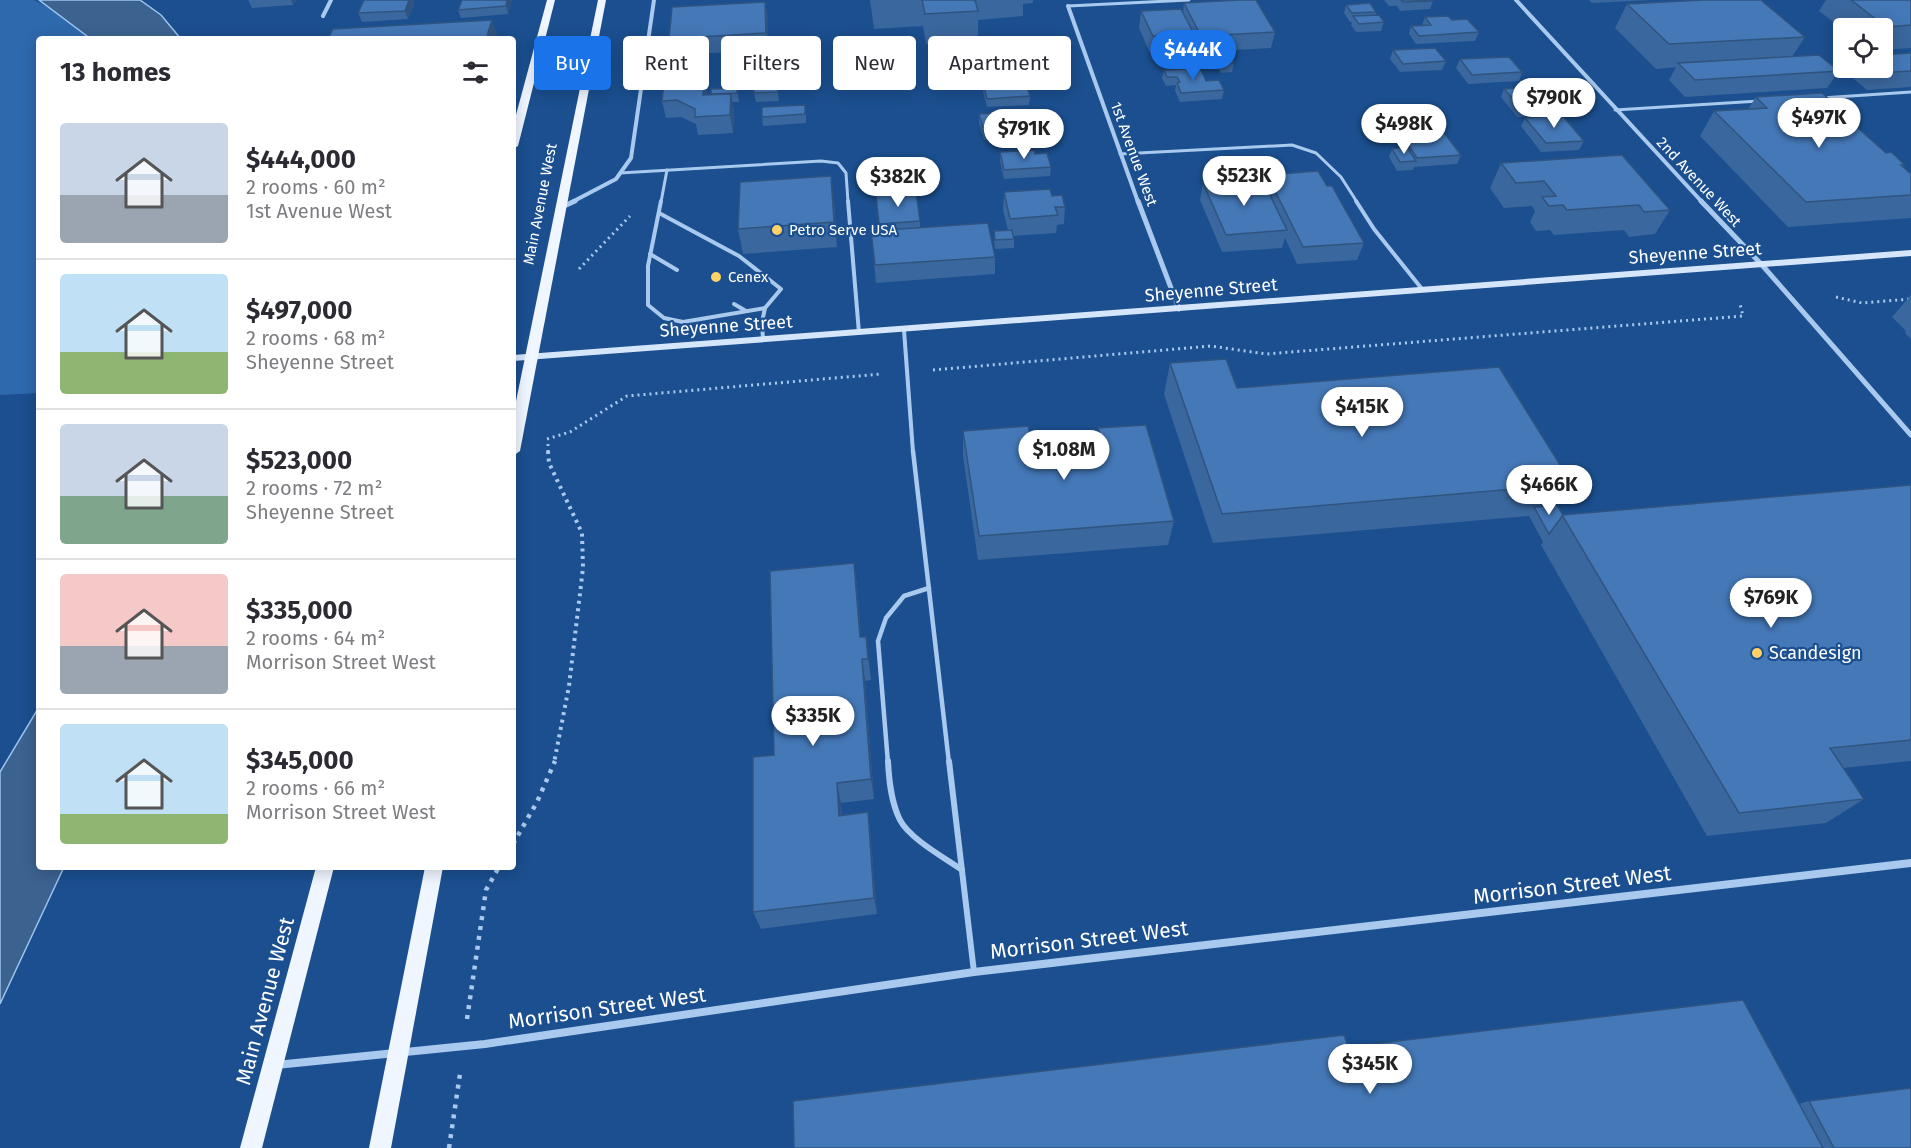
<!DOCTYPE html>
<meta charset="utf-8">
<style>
:root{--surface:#fff;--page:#f2f2f3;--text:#2b2b33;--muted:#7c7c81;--line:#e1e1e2;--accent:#1a73e8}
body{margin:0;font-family:"Fira Sans",sans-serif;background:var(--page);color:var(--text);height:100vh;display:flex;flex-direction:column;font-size:22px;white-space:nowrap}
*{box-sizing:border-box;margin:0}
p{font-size:20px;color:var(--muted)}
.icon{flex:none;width:33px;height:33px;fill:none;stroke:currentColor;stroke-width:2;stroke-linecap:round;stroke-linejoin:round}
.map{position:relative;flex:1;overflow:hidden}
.panel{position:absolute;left:36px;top:36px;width:480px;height:834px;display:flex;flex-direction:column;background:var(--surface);border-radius:6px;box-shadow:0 3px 15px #0003}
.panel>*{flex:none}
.top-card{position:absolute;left:534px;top:36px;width:570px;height:54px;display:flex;gap:12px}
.tools{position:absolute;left:1833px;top:18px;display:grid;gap:12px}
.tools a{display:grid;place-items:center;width:60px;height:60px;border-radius:6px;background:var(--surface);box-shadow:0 3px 15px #0003;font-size:30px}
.price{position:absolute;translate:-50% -51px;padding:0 14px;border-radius:21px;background:#fff;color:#222;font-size:20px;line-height:39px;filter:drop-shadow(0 2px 3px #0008)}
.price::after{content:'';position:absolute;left:50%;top:36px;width:18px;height:14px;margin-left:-9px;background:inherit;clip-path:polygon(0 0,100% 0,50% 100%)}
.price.selected{background:var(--accent);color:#fff}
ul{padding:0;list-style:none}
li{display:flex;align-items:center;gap:18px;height:150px;padding:0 24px}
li+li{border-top:2px solid var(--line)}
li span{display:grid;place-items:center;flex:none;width:168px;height:120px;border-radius:6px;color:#555}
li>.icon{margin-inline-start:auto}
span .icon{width:72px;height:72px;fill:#fffc;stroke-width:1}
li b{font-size:26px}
h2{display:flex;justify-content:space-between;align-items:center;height:72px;padding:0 24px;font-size:26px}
.tag{padding:0 21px;border-radius:6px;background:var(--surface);box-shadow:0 3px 15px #0003;font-size:21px;line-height:54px}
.tag.selected{background:var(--accent);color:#fff}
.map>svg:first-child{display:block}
.green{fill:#2e69ad}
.water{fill:#3c6290;stroke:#9cc4f0;stroke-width:1.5}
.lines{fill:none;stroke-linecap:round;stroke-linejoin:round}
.path-far2{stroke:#a9c9ee;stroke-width:3;stroke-dasharray:2 4;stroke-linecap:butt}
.path-far1{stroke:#a9c9ee;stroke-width:4;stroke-dasharray:3 4.5;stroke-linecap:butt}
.path{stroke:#a9c9ee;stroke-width:4.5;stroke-dasharray:4 6;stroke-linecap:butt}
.service-far3{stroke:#a9c9ee;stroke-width:3}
.service-far2{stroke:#a9c9ee;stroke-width:4}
.service-far1{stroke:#a9c9ee;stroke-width:4.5}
.service{stroke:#a9c9ee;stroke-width:6}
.minor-far2{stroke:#a9c9ee;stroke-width:4}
.minor-far1{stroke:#a9c9ee;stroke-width:5}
.minor{stroke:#a9c9ee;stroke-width:8}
.secondary{fill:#d6e6fa;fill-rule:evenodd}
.primary{fill:#f0f6ff;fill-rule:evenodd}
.wall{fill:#3a679d}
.shaded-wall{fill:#305480}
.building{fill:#4478b7;stroke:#305480;stroke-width:1.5}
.poi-dot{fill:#ffd166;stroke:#1b4f8f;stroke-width:2}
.labels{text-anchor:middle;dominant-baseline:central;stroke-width:4.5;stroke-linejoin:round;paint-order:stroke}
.far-street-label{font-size:15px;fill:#fff;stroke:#1b4f8f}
.far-poi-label{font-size:15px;fill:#fff;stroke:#1b4f8f;text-anchor:start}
.street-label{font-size:18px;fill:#fff;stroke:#1b4f8f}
.poi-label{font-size:18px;fill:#fff;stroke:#1b4f8f;text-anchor:start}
.near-street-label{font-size:21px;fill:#fff;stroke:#1b4f8f}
</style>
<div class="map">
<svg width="1911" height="1148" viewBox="0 0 1911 1148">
<rect width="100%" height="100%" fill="#1b4f8f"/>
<polygon class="green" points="0,0 34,0 90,28 107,39 39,39 39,393 0,395"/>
<g class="water">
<polygon points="39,0 140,0 161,15 181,39 91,39"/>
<polygon points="39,707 39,867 64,867 0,1004 0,772"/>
</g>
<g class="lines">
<g class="path-far2">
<polyline points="579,269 630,216"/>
<polyline points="1836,297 1862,303 1911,299"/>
<polyline points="933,370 1211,346 1266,354 1743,316 1740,304"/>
<polyline points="547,439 570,432 627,396 881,374"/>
<polyline points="548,444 548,452"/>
</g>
<polyline class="path-far1" points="548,451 549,463 582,533 583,568 569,686 554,763"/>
<g class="path">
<polyline points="513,844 537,802 555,761"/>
<polyline points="467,1019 486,890 499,867"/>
<polyline points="449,1148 460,1074"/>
</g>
<g class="service-far3">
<polyline points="1068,6 1189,0"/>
<polyline points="1821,98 1911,92"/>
<polyline points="1615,110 1759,101"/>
<polyline points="1120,154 1292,145 1316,153 1341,177 1357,202"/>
<polyline points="620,173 821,161 838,163 846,173 848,202"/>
<polyline points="661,202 667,170"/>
</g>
<g class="service-far2">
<polyline points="661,201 648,266 648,305 664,318 683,322 765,308 762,322 763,340"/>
<polyline points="848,201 859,333"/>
<polyline points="1356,201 1374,229 1422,289"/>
<polyline points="659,213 739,256 781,289 765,308"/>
<polyline points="650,254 677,270"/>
<polyline points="734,304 746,311"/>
<polyline points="904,330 913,452"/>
</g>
<g class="service-far1">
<polyline points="913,451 949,763"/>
<polyline points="888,763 878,641 886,618 904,596 929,588"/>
</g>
<g class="service">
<path d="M888,761C889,781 891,802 900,820C910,839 945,858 962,870"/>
<polyline points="949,761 974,972"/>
</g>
<g class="minor-far2">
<polyline points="1516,0 1702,202"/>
<polyline points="1068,6 1138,202"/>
<polyline points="323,16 331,0"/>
<polyline points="572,202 616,179 631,158 654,0"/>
</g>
<g class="minor-far1">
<polyline points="1138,201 1179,309"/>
<polyline points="1701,201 1762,265 1911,435"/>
<polyline points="562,207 575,201"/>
</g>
<polyline class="minor" points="276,1065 485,1044 974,972 1911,863"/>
<polygon class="secondary" points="1911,250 1911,256 513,361 513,355"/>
<g class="primary">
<polygon points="547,0 555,0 518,146 513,149 513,126"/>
<polygon points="598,0 606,0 520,451 513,456 513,416"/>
<polygon points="316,867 334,867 262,1148 240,1148"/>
<polygon points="425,867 443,867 391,1148 369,1148"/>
</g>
</g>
<g class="wall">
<polygon points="248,0 296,0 293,5 252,8"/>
<polygon points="364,0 413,0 414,4 408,19 362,22 358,13"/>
<polygon points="462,0 512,0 508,14 461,18 458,10"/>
<polygon points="870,0 1033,0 1033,3 1023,4 1023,16 978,20 978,40 926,44 923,26 874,29"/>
<polygon points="1384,0 1433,0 1433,1 1430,9 1400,11 1397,6 1389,6"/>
<polygon points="1589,0 1651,0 1592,3"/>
<polygon points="1826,0 1911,0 1911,48 1882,50 1882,28 1844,28 1844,30 1819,11"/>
<polygon points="765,2 768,18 768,50 673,55 669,39"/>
<polygon points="1184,3 1275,32 1271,48 1198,52 1193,42 1191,51 1150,53 1139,28 1141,11 1183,12"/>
<polygon points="1627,4 1805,37 1792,57 1839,71 1827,88 1685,97 1669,80 1676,67 1656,69 1615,28"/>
<polygon points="1346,5 1376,12 1376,15 1384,22 1381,31 1356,32 1351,25 1352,22 1350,22 1344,13"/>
<polygon points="1425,17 1452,20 1479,32 1475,41 1416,44 1409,34 1411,26 1422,25"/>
<polygon points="1393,50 1446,61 1442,70 1400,72 1390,59"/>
<polygon points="1911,53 1911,87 1867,90 1847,73 1851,68 1882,68"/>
<polygon points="1219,57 1234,63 1232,72 1221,73 1217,66"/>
<polygon points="1460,59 1522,72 1519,81 1468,84 1456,68"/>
<polygon points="1164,70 1206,81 1224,90 1222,99 1180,102 1175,91 1176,85 1166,86 1162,78"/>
<polygon points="958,73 973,79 973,87 959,88 958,82"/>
<polygon points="983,82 1030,96 1029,105 987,107 983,91"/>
<polygon points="777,85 779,101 756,102 754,93"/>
<polygon points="737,88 739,102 732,102 734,111 733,133 698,135 696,124 681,117 666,118 662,101 711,95"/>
<polygon points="1504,89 1552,106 1548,115 1517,117 1501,97"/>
<polygon points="1756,97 1837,106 1835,108 1886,153 1905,165 1903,167 1911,174 1911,218 1788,227 1700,136 1714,111 1748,109"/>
<polygon points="806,114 806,123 763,126 762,117"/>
<polygon points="979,114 1037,125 1037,134 1026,134 1026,138 984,140 979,123"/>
<polygon points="1525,118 1584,141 1579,150 1541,152 1521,126"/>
<polygon points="1403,137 1461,155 1457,164 1414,167 1413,170 1397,171 1389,157 1392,149 1401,148 1400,145"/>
<polygon points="1000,152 1035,154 1051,167 1050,176 1004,179 1000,161"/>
<polygon points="1501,163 1670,210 1655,234 1629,237 1624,230 1554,235 1550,230 1536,231 1530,222 1535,211 1532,206 1504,208 1490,188"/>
<polygon points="1267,175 1327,186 1364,243 1357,260 1297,264 1285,238 1282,248 1222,252 1200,200 1203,183 1264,184"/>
<polygon points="1004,192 1052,196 1065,207 1064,224 1057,225 1056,233 1014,236 1014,248 995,249 994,240 994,231 1008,230 1003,210"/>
<polygon points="876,194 920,221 920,228 995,257 995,274 876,283 871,231 879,230"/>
<polygon points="834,201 837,247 743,254 738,229"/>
<polygon points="1911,295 1911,339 1905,333 1906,331 1892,317"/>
<polygon points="1170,363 1237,388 1572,484 1557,505 1563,515 1911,485 1911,761 1843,768 1864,799 1826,823 1707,836 1541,545 1543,542 1529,516 1213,543 1164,394"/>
<polygon points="1098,428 1174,521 1168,545 978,560 963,456 963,431 1032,442 1097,437"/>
<polygon points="854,563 857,586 861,637 866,637 871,680 865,681 874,799 841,803 842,815 868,812 870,831 877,914 761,929 753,912 774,755"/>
<polygon points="1348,1047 1799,1104 1809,1101 1911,1148 794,1148"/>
</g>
<g class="shaded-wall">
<polygon points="291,0 296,0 293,5"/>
<polygon points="409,0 413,0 414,4 408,19 405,11"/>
<polygon points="507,0 512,0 508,14 506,6"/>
<polygon points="765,2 768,18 768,50 766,33"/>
<polygon points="492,20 498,37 497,39 486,39"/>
<polygon points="704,81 708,98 703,95"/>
<polygon points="731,94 734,111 733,133 730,115"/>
<polygon points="831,176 834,201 837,247 834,222"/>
<polygon points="854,563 857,586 863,659 860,637"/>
<polygon points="862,659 865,681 874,799 871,779"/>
<polygon points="837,783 841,803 843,834 839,816"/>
<polygon points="868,812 870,831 877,914 874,898"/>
</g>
<g class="building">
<polygon points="364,0 409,0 405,11 358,13"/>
<polygon points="462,0 507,0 506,6 458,10"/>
<polygon points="922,0 975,0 978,11 925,14"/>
<polygon points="1239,0 1256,0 1275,32 1201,36 1184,3"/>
<polygon points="1401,0 1433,0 1433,1 1403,2"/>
<polygon points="1702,0 1761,0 1805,37 1669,44 1627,4"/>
<polygon points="1851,0 1911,0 1911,25 1886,27"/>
<polygon points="765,2 766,33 669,39 672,7"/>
<polygon points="1370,3 1376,12 1352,13 1346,5"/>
<polygon points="1181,9 1194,34 1153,36 1141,11"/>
<polygon points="1379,15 1384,22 1359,24 1353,16"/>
<polygon points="1448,16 1452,20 1467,19 1479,32 1419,36 1411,26 1431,25 1425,17"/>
<polygon points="492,20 486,39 328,39 333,29"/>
<polygon points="1435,48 1446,61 1403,64 1393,50"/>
<polygon points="1911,53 1911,71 1879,73 1873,68 1882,68 1882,55"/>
<polygon points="1819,55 1839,71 1695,80 1678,63"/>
<polygon points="1231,56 1234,63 1222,64 1219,57"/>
<polygon points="1509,57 1522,72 1472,75 1460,59"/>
<polygon points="1200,68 1206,81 1219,80 1224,90 1181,93 1177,83 1180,82 1177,77 1167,77 1164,70"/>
<polygon points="972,72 973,79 959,79 958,73"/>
<polygon points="1025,80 1030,96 987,99 983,82"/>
<polygon points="704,81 703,95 731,94 730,115 695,117 695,109 677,100 662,101 664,84"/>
<polygon points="777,85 778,92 754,93 754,86"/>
<polygon points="1535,87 1552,106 1521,108 1504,89"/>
<polygon points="737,88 737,93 711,94 711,89"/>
<polygon points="1822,93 1837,106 1833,106 1886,153 1891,152 1905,165 1901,165 1911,174 1911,195 1806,202 1714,111 1767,108 1756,97"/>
<polygon points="805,105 805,114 762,117 762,107"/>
<polygon points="1034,111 1037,125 1026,125 1027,129 984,131 979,114"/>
<polygon points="1562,115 1584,141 1546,143 1525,118"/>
<polygon points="1445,134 1461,155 1417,158 1403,137"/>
<polygon points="1407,147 1416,161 1400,162 1392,149"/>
<polygon points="1034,150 1035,154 1047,153 1051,167 1004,170 1000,152"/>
<polygon points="1622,155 1670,210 1644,212 1639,205 1567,210 1563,205 1549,206 1542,197 1556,196 1544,181 1516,183 1501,163"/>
<polygon points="1318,171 1327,186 1332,186 1364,243 1303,247 1267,175"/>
<polygon points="831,176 834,222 738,229 740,182"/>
<polygon points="1262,179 1287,230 1226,235 1203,183"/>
<polygon points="1050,189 1052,196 1062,195 1065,207 1055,207 1058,215 1010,219 1004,192"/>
<polygon points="916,192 920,221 879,224 876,194"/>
<polygon points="988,223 995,257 875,265 871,231"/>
<polygon points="1012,230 1014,239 995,240 994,231"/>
<polygon points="1226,359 1237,388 1499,367 1572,484 1222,514 1170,363"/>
<polygon points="1146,425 1174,521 979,536 963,431 1028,426 1032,442 1101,437 1098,428"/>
<polygon points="1911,485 1911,740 1830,748 1864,799 1739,813 1562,515"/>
<polygon points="1557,505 1563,515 1549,534 1534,507"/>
<polygon points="854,563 860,637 866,637 868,659 862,659 871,779 837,783 839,816 868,812 874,898 753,912 753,757 774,755 770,571"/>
<polygon points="1743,1000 1823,1148 794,1148 793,1101 1344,1035 1348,1047"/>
<polygon points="1911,1088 1911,1148 1834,1148 1809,1101"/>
</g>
<g class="poi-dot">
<circle cx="777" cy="230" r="6"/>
<circle cx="716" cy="277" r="6"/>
<circle cx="1757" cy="653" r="6"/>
</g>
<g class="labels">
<g class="far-street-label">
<text transform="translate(1134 154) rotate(70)">1st Avenue West</text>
<text transform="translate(1699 182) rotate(47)">2nd Avenue West</text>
<text transform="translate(540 204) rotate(-79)">Main Avenue West</text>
</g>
<g class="far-poi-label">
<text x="789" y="230">Petro Serve USA</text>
<text x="728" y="277">Cenex</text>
</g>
<g class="street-label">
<text transform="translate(1695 253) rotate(-4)">Sheyenne Street</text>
<text transform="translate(1211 290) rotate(-5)">Sheyenne Street</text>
<text transform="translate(726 326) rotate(-4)">Sheyenne Street</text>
</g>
<g class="poi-label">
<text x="1769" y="653">Scandesign</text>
</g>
<g class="near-street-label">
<text transform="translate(1572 885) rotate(-7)">Morrison Street West</text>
<text transform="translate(1089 940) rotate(-7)">Morrison Street West</text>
<text transform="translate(265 1001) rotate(-75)">Main Avenue West</text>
<text transform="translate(607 1008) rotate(-8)">Morrison Street West</text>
</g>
</g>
</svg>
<div class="tools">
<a><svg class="icon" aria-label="locate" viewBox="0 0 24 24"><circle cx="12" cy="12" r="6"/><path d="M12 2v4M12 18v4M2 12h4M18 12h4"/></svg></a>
</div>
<b class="price selected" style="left:1193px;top:81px">$444K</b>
<b class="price" style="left:1554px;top:129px">$790K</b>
<b class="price" style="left:1819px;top:149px">$497K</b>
<b class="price" style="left:1404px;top:155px">$498K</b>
<b class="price" style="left:1024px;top:160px">$791K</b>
<b class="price" style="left:1244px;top:207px">$523K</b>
<b class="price" style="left:898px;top:208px">$382K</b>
<b class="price" style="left:1362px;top:438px">$415K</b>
<b class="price" style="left:1064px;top:481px">$1.08M</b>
<b class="price" style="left:1549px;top:516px">$466K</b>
<b class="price" style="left:1771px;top:629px">$769K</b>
<b class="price" style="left:813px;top:747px">$335K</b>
<b class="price" style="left:1370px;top:1095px">$345K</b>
<div class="top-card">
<a class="tag selected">Buy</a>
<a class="tag">Rent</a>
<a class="tag">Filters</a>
<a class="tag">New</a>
<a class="tag">Apartment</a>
</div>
<section class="panel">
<h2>13 homes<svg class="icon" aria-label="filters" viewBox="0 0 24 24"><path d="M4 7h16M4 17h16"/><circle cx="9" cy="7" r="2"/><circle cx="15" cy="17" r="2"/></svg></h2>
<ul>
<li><span style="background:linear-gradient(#c9d6e8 60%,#9aa5b1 0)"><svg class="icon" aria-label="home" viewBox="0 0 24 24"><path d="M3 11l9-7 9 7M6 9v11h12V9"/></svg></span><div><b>$444,000</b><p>2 rooms · 60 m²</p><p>1st Avenue West</p></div></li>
<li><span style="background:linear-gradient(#bfe0f5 65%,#8fb573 0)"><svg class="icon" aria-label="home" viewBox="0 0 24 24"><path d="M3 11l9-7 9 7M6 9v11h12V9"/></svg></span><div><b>$497,000</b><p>2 rooms · 68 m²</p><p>Sheyenne Street</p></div></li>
<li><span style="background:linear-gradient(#c9d6e8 60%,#7fa58c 0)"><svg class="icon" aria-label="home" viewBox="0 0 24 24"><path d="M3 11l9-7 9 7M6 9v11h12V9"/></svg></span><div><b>$523,000</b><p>2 rooms · 72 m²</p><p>Sheyenne Street</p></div></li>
<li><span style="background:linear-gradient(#f6c9c9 60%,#9aa5b1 0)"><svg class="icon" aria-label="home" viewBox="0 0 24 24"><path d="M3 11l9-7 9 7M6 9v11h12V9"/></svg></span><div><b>$335,000</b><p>2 rooms · 64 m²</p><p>Morrison Street West</p></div></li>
<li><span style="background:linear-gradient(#bfe0f5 75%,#8fb573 0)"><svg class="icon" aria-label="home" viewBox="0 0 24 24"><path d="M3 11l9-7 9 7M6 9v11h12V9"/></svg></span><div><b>$345,000</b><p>2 rooms · 66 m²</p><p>Morrison Street West</p></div></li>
</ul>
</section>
</div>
